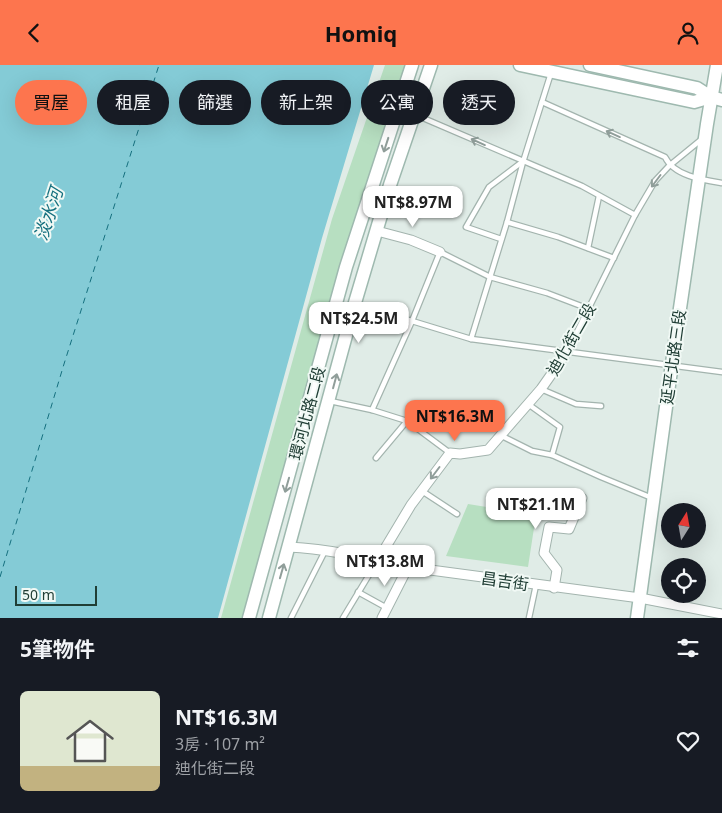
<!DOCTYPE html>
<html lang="zh-TW">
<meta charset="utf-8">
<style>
:root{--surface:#171b24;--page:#242831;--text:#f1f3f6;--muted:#9ea1a6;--line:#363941;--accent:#fd754e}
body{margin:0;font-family:"Noto Sans","Noto Sans TC",sans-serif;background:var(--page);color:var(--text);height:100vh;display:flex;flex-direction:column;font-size:19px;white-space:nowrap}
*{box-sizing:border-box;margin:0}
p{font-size:16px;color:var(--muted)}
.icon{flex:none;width:28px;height:28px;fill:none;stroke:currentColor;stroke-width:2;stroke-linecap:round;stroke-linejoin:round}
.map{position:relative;height:553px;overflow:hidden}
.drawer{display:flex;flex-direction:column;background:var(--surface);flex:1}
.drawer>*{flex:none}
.guide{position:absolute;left:15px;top:15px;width:692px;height:45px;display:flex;gap:10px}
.needle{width:32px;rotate:11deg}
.fabs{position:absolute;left:661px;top:438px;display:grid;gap:10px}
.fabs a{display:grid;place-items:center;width:45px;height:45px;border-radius:50%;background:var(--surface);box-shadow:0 5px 20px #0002;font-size:25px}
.scale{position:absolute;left:15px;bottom:12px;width:82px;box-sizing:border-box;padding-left:5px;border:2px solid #203e35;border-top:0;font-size:14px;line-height:18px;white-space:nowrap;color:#203e35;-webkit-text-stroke:4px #f1f9f5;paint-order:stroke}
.price{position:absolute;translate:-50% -42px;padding:0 11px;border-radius:10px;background:#fff;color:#222;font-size:16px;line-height:32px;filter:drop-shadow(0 1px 2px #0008)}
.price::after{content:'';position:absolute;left:50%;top:30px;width:15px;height:11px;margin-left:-8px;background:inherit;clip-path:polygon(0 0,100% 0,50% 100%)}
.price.selected{background:var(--accent);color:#111}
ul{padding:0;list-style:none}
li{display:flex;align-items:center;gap:15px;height:125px;padding:0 20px}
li+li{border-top:1px solid var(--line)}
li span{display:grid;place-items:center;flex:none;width:140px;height:100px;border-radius:8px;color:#555}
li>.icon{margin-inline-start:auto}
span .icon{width:60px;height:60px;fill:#fffc;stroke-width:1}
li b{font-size:21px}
h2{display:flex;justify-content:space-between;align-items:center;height:60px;padding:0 20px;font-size:21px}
.tag{padding:0 18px;border-radius:22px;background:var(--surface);box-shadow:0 5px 20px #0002;font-size:18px;line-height:45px}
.tag.selected{background:var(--accent);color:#111}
header{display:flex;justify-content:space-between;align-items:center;height:65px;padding:0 20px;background:var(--accent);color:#111;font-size:22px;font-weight:700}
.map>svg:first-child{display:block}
.green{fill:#b7dfc1}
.water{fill:#84cbd6}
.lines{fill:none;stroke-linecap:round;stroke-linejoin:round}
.ferry{stroke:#15707f;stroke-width:1;stroke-dasharray:6 5;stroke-linecap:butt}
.lane-casing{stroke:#a3b4ae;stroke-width:7}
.street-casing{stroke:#a3b4ae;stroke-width:11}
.secondary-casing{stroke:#9eb9af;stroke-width:15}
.lane{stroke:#fff;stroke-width:4.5}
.street{stroke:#fff;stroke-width:9}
.secondary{stroke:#fff;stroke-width:12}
.oneway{stroke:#909e9a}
.labels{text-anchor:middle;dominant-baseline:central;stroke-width:4;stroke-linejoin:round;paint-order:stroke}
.street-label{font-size:16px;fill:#203e35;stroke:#f1f9f5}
.water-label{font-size:18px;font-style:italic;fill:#15707f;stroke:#f1f9f5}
</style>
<header><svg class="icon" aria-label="back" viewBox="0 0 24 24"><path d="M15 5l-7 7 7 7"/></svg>Homiq<svg class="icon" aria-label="person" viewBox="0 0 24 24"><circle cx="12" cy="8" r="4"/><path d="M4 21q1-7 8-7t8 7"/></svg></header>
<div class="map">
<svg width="722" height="553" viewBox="0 0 722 553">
<rect width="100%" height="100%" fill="#e0ece7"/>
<g class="green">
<polygon points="385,0 406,0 263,476 243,553 221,553 332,154"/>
<polygon points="468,439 536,450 528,502 446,491"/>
</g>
<polygon class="water" points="0,0 374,0 322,173 218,553 0,553"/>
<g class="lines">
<polyline class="ferry" points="0,512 64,299 159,0"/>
<defs>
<g id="lane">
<path d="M542,37L665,92C674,111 703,115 722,118"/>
<polyline points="416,50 582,121 635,150"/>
<polyline points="507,157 558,172 614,193"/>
<polyline points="501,174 466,162 489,122 522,97"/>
<polyline points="588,183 599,131"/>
<polyline points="356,242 412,256 471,274 722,307"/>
<polyline points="471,274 507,157 523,97 551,8"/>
<polyline points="567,287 635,150 655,116 669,101 702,74"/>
<polyline points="541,324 576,339 601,341"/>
<polyline points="330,336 372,345 407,356 450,388"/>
<polyline points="528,339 560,362 552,390 601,412 652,433"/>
<polyline points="372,345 412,256 440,187 490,212 547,228 589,244"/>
<polyline points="500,370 532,386 552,390"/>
<polyline points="376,393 407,356"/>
<polyline points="422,426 457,449"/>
<polyline points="358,527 387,543"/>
<polyline points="291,553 325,486"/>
<polyline points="343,553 378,495"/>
<polyline points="529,553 536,520"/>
</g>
<g id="street">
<polyline points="377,166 411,175 440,187"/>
<path d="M289,482C329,484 370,493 408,502L640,533L722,549"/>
<polyline points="378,495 411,440 450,388 460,389 488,385 541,324 567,287"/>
<polyline points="554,523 557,505 544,488 549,462 569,464 582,433"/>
<polyline points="382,553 408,502"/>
</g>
<g id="secondary">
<polyline points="520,0 694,37 711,32"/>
<polyline points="590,0 697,23 711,32 722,35"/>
<polyline points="249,553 346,202 412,0"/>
<polyline points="269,553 354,241 390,120 431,0"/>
<polyline points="637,553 673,291 707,59 717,0"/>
</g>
</defs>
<use href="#lane" class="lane-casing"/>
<use href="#street" class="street-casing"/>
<use href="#secondary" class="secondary-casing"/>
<use href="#lane" class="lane"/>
<use href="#street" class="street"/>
<use href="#secondary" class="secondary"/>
</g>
<defs><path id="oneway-shaft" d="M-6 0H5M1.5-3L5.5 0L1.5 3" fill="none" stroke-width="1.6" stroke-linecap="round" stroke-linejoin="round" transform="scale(1.25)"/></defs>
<g class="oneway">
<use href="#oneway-shaft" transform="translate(613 69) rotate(-156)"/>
<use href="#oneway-shaft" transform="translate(478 77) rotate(-156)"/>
<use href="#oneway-shaft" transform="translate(386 80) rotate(108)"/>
<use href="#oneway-shaft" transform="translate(656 116) rotate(127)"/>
<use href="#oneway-shaft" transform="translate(335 316) rotate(-75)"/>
<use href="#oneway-shaft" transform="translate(435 408) rotate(127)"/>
<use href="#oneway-shaft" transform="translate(287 420) rotate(106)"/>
<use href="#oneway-shaft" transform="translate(282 506) rotate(-74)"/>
</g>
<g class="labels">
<g class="street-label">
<text transform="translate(571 274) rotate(-60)">迪化街二段</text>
<text transform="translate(673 292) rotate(-82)">延平北路三段</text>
<text transform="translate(307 348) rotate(-75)">環河北路二段</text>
<text transform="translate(505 516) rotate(8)">昌吉街</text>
</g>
<g class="water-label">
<text transform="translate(48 149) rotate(-72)">淡水河</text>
</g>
</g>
</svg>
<div class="fabs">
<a><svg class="needle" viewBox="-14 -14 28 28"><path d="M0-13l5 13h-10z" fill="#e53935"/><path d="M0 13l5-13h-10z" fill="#9ea1a6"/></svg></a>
<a><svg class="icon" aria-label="locate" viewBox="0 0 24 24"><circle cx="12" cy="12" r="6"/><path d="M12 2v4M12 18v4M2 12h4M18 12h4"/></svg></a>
</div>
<div class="scale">50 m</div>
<b class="price" style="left:413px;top:163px">NT$8.97M</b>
<b class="price" style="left:359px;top:279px">NT$24.5M</b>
<b class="price selected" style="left:455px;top:377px">NT$16.3M</b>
<b class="price" style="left:536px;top:465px">NT$21.1M</b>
<b class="price" style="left:385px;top:522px">NT$13.8M</b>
<div class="guide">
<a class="tag selected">買屋</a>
<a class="tag">租屋</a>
<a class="tag">篩選</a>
<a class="tag">新上架</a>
<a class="tag">公寓</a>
<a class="tag">透天</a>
</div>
</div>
<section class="drawer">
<h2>5筆物件<svg class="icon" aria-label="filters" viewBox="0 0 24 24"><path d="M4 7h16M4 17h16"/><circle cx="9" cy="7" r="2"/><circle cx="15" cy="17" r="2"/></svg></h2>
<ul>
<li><span style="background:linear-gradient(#dfe7d0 75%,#c2b280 0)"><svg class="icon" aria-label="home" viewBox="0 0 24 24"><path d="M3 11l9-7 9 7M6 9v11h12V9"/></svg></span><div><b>NT$16.3M</b><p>3房 · 107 m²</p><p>迪化街二段</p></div><svg class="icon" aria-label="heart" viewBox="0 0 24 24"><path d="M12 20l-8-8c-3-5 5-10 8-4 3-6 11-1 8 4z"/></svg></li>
</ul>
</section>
